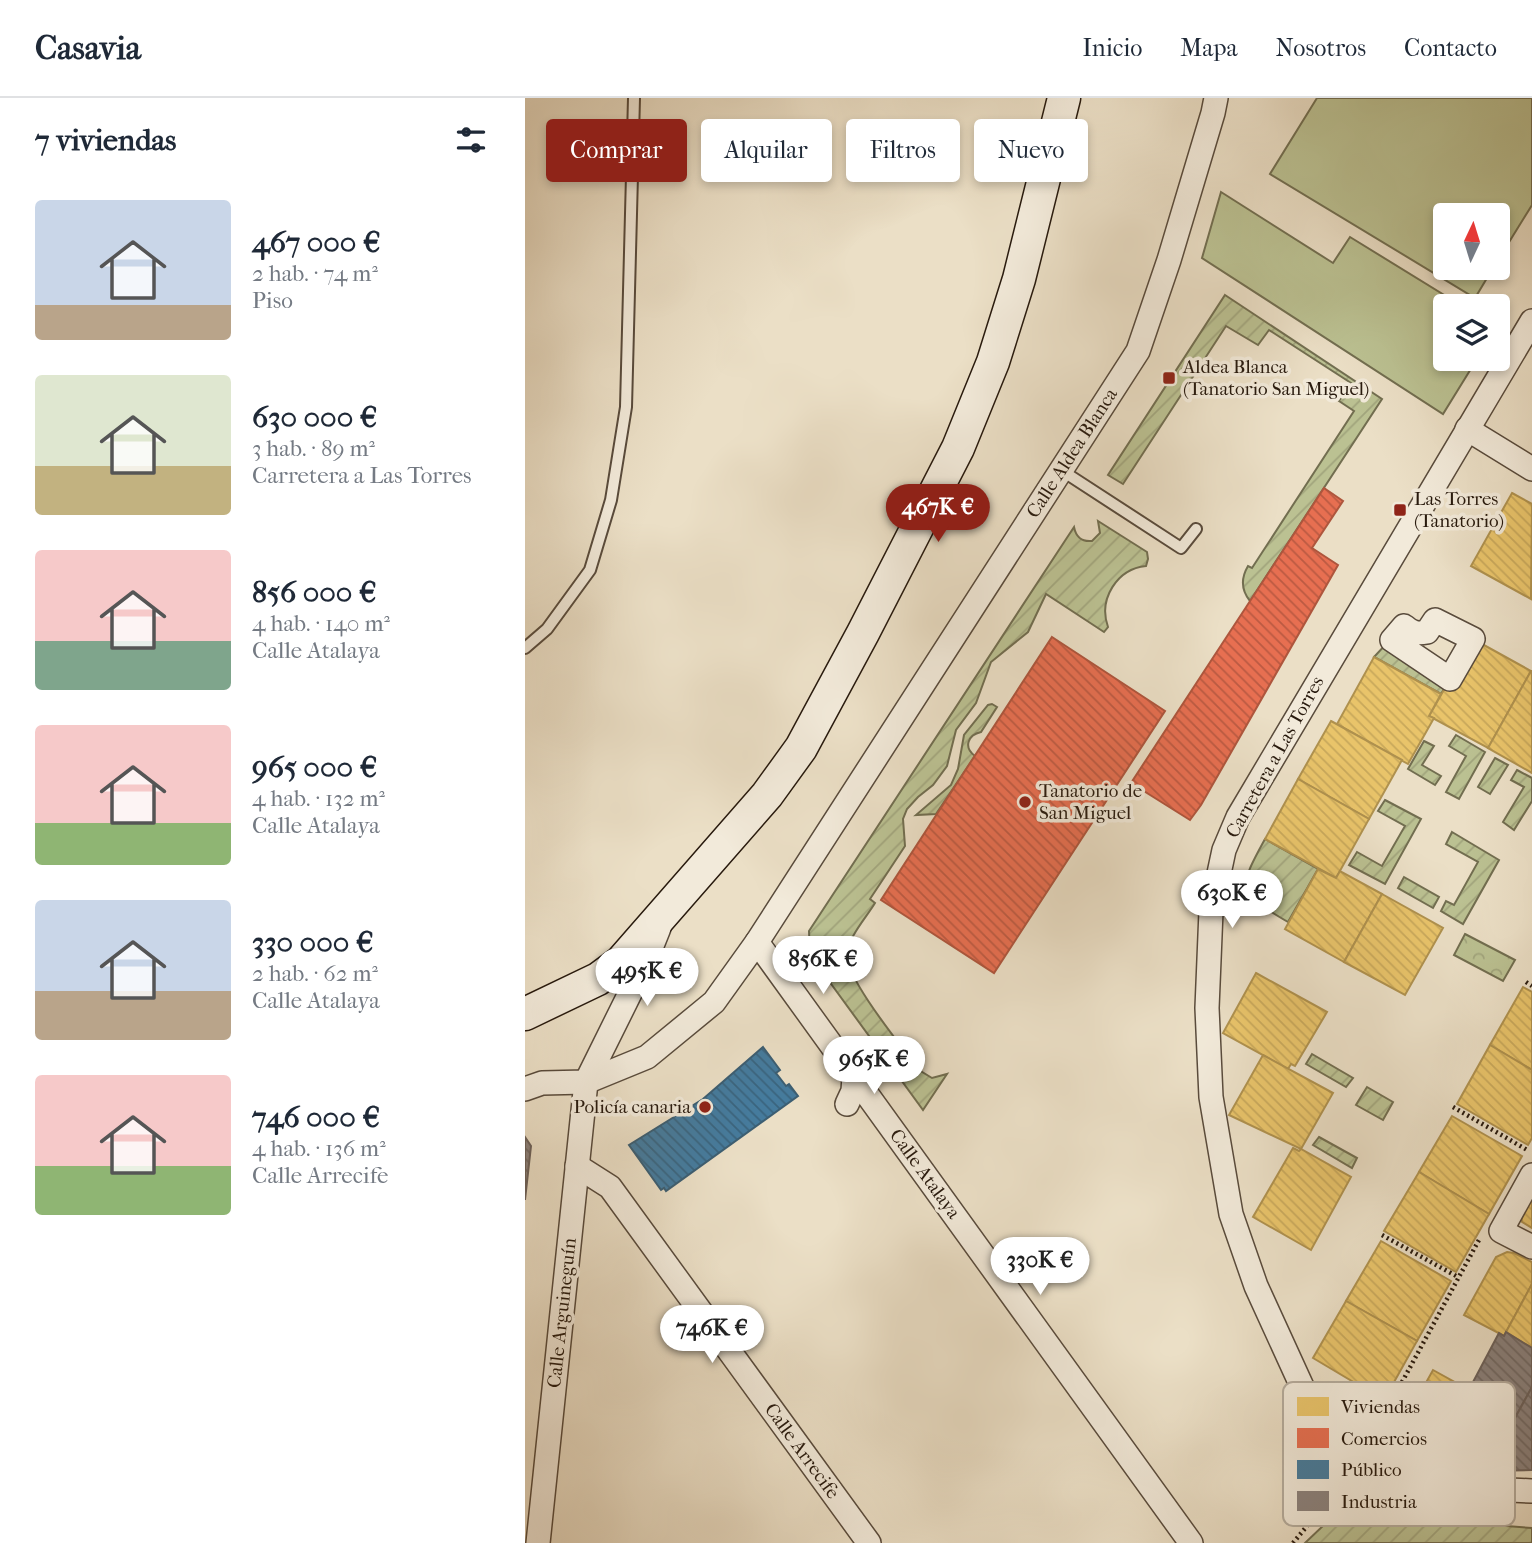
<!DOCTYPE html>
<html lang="es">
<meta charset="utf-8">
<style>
:root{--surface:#fff;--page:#f6f6f7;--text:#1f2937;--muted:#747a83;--line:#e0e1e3;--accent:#8f2418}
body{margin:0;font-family:"IM FELL French Canon",serif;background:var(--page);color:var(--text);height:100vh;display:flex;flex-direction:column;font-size:26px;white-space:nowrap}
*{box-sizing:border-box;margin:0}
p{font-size:23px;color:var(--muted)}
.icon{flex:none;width:38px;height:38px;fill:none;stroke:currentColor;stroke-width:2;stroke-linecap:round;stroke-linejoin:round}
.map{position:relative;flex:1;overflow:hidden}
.details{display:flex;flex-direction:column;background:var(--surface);width:525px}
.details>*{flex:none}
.top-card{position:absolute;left:21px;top:21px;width:665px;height:63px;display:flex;gap:14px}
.needle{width:46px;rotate:4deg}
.controls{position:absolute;left:908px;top:105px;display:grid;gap:14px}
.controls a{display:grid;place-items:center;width:77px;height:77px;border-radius:7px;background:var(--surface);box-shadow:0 4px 10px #0003;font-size:35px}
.price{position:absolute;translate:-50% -60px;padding:0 16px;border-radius:24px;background:#fff;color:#222;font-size:23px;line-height:46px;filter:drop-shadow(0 2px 4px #0008)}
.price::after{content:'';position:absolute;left:50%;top:42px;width:21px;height:16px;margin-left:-10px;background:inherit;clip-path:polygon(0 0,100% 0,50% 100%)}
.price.selected{background:var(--accent);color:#fff}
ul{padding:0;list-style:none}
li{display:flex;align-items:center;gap:21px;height:175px;padding:0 35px}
li span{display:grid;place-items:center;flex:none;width:196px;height:140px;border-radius:7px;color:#555}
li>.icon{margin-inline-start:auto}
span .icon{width:84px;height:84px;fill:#fffc;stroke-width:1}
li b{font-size:30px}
h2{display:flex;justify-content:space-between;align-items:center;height:84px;padding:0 35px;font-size:30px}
.pill{padding:0 24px;border-radius:7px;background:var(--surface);box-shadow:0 4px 10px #0003;font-size:24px;line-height:63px}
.pill.selected{background:var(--accent);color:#fff}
header{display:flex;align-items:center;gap:42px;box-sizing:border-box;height:98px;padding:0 35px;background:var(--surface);border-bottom:2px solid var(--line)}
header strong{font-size:33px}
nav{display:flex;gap:38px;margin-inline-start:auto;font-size:24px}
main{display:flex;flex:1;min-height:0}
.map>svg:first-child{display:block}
.grass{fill:#bbc192;stroke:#726e50;stroke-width:2}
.park{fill:url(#park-crowns);stroke:#726e50;stroke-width:2}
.garden{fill:url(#garden-furrows);stroke:#726e50;stroke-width:2}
.homes{fill:url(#homes-back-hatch);stroke:#af914e;stroke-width:2}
.shops{fill:url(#shops-back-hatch);stroke:#ae563d;stroke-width:2}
.public{fill:url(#public-back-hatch);stroke:#3c5e72;stroke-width:2}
.industry{fill:url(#industry-back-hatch);stroke:#6d625b;stroke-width:2}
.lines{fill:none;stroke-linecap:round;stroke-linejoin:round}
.lane-casing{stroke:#594b3c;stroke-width:14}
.street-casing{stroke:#594b3c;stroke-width:26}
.secondary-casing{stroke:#281a0e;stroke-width:35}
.path{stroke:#281a0e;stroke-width:4.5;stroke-dasharray:2 3.5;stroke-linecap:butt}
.lane{stroke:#f2eada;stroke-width:10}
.street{stroke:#f2eada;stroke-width:23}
.secondary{stroke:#f2eada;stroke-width:32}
.poi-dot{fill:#8f2418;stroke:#f2eada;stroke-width:2.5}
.labels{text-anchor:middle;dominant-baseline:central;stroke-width:7;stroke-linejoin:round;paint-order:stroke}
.poi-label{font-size:19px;fill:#281a0e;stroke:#f2eada;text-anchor:start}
.street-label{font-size:19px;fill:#281a0e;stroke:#f2eada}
.key{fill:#f2eada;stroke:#b5ac9d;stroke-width:2}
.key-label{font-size:19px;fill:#281a0e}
</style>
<header>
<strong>Casavia</strong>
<nav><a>Inicio</a><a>Mapa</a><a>Nosotros</a><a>Contacto</a></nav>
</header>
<main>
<section class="details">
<h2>7 viviendas<svg class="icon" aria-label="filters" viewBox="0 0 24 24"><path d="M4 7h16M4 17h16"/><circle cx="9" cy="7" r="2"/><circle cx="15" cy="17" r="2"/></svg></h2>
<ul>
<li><span style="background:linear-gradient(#c9d6e8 75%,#b9a48a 0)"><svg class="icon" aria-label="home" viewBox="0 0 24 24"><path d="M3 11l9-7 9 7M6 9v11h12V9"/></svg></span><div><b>467 000 €</b><p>2 hab. · 74 m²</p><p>Piso</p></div></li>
<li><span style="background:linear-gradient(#dfe7d0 65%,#c2b280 0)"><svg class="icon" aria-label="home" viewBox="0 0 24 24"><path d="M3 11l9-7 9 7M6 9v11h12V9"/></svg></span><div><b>630 000 €</b><p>3 hab. · 89 m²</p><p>Carretera a Las Torres</p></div></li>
<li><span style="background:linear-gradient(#f6c9c9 65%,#7fa58c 0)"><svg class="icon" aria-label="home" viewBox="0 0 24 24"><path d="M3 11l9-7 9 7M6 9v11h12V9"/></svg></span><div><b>856 000 €</b><p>4 hab. · 140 m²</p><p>Calle Atalaya</p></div></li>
<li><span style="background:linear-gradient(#f6c9c9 70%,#8fb573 0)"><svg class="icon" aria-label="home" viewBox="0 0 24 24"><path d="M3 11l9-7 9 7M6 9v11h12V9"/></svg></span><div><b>965 000 €</b><p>4 hab. · 132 m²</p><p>Calle Atalaya</p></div></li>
<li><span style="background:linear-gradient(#c9d6e8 65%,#b9a48a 0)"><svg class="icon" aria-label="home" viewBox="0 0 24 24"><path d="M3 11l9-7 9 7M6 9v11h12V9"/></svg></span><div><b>330 000 €</b><p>2 hab. · 62 m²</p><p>Calle Atalaya</p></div></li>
<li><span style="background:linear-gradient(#f6c9c9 65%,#8fb573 0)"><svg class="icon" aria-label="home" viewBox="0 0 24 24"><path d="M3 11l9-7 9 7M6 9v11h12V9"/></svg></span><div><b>746 000 €</b><p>4 hab. · 136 m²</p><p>Calle Arrecife</p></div></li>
</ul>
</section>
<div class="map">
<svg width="1007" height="1445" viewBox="0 0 1007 1445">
<defs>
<pattern id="park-crowns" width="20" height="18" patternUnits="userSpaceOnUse" patternTransform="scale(1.75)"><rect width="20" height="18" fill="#bbc192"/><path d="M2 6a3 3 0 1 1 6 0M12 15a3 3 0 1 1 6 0" fill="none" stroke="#a1a57d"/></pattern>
<pattern id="garden-furrows" width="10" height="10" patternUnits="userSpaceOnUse" patternTransform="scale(1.75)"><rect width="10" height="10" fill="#bbc192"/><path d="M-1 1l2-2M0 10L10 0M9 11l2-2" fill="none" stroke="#a1a57d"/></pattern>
<pattern id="homes-back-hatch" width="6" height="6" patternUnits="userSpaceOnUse" patternTransform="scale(1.75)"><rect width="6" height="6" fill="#e9c46a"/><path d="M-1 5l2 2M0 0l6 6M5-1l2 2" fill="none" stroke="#c8a85b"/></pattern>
<pattern id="shops-back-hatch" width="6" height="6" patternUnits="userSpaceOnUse" patternTransform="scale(1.75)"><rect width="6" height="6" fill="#e76f51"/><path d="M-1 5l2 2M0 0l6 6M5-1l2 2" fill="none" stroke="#bb5a42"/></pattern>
<pattern id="public-back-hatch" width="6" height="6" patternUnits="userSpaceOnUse" patternTransform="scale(1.75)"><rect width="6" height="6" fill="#457b9d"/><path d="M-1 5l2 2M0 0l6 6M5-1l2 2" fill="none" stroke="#3a647e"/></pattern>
<pattern id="industry-back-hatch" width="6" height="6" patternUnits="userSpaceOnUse" patternTransform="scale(1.75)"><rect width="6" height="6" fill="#8a817c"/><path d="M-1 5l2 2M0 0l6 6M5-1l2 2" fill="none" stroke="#716964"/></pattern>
</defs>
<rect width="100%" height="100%" fill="#ebdfc6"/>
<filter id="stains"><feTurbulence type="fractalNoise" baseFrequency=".00286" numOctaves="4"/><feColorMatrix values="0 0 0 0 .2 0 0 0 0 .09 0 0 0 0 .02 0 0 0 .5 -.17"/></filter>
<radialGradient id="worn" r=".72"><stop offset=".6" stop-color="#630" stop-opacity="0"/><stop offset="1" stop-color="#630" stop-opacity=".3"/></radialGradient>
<g class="grass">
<polygon points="792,0 1007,0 1007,107 973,162 973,117 920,117 920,170 968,170 950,200 745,76"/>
<polygon points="696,94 808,165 825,139 937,208 920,208 920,261 952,261 918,316 677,160"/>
</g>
<polygon class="park" points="940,836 990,862 978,883 929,857"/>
<g class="garden">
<path d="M700,197L857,301L725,503C716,492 716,480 723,468L727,470L829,313L814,303L826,285L744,232L733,247L701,228L598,386L583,377Z"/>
<path d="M573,423L622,454L623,461L621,468C592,471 573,501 583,529L579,534L521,496L503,534L466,564L451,605L431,632L422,668L408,687L393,699L382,711L378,721L380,748L345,801L350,805C341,820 323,839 322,857C321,881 378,950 394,972L407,980L422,976L398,1012L285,857L284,833L549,429C551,439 556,444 567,443L575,435Z"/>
<polygon points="862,545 925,581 916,596 849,559"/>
<path d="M467,606L472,609L456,634C443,637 438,649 450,658L411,716L391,717L426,687L433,671L439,637L463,607Z"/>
<polygon points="931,637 960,654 934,701 921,694 941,658 924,648"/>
<polygon points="899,643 909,648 897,667 916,678 910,687 883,671"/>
<polygon points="970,660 983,667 965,696 953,689"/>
<polygon points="992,672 1007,680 1007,703 989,732 978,724 999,689 986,682"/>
<polygon points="860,702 896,721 860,786 824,767 832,754 857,768 880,728 853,713"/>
<polygon points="927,734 974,762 938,826 916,813 921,803 929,807 953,764 921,746"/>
<path d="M740,741L793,771L763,824C712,794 712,792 740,741Z"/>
<polygon points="879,779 914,799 908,810 873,790"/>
<polygon points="787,956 828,980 821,989 781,966"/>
<polygon points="842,989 868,1004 858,1022 831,1007"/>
<polygon points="794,1039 832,1060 827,1070 788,1047"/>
<polygon points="822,1405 851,1418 1007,1430 1007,1445 780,1445"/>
</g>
<g class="homes">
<polygon points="987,395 1007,406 1006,501 946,468"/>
<polygon points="948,541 1006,573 963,650 904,618"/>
<polygon points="849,559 916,596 904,618 909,620 883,666 812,626"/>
<polygon points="1006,573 1007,573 1007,675 963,650"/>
<polygon points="806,623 877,662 844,721 773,681"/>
<polygon points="773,681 844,721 811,780 740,741"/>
<polygon points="793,771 811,780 815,773 857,796 819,864 760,831"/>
<polygon points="857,796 918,830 880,897 819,864"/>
<polygon points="731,875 802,914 770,968 766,966 763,971 698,935"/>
<polygon points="998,889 1007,894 1007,972 965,947"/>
<polygon points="965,947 1007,972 1007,1040 1003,1047 932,1006"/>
<polygon points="738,957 808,995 776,1051 704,1017"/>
<polygon points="927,1018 997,1058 964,1116 894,1074"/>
<polygon points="768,1050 774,1053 776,1051 826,1079 786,1152 728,1119"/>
<polygon points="894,1074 964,1116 931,1174 859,1133"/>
<polygon points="1007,1089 1007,1130 997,1124 995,1111"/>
<polygon points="856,1143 926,1183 892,1243 821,1203"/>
<polygon points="982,1154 989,1155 1007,1164 1007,1186 979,1238 939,1217 971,1159"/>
<polygon points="1007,1186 1007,1250 981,1234"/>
<polygon points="821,1203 892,1243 859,1302 788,1260"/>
<polygon points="908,1272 944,1292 903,1369 872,1367 863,1353"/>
</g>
<g class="shops">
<polygon points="799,390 818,403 787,450 813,467 676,707 665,722 606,685"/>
<polygon points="527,539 640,613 469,875 356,802"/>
</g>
<polygon class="public" points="238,949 255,972 251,975 261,988 264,986 273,998 141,1093 139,1090 136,1092 104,1047 178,1001"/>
<g class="industry">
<polygon points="0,1039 6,1048 0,1102"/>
<polygon points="981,1234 1007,1250 1007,1289 961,1373 903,1369 974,1235 979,1238"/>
<polygon points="1007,1289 1007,1372 961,1373"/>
</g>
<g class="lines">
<defs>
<g id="lane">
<polyline points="536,372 656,450 671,431"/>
<polyline points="0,550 22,531 65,472 86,402 101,309 109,0"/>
</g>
<g id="street">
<polyline points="1007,223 713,719 699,752 686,813 682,910 686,999 706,1116 731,1188 779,1293 807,1342 830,1371 880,1387 1007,1393"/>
<polyline points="942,331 1007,371"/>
<path d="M910,522L948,541L925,581L867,542L879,528C887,535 892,536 902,534Z"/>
<polyline points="232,844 666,1445"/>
<polyline points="0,991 17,985 61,984 122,959 189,904 232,844 613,253 644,162 688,15 691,0"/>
<polyline points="322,1006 328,993 329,978"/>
<polyline points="52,1068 85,1089 344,1445"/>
<polyline points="1007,1077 976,1133 1007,1149"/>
<polyline points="13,1445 61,984 120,865 134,830"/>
</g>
<polyline id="secondary" points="0,916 73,881 96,864 242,697 276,650 338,535 433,350 468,264 494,181 539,0"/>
</defs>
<use href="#lane" class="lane-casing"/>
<use href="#street" class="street-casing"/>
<use href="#secondary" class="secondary-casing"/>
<g class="path">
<polyline points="1001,884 1007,888"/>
<polyline points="928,1009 1004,1053"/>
<polyline points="857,1137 933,1179"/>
<polyline points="843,1347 955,1140"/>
<polyline points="768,1445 814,1389"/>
</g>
<use href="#lane" class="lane"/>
<use href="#street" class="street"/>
<use href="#secondary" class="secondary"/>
</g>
<g class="poi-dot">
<rect x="637" y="273" width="14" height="14" rx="3.5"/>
<rect x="868" y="405" width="14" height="14" rx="3.5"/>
<circle cx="500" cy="704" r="7"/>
<circle cx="180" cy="1009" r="7"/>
</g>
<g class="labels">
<g class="poi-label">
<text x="658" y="269">Aldea Blanca<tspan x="658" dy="22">(Tanatorio San Miguel)</tspan></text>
<text x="889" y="401">Las Torres<tspan x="889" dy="22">(Tanatorio)</tspan></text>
<text x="514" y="693">Tanatorio de<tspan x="514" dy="22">San Miguel</tspan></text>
<text x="166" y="1009" text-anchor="end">Policía canaria</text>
</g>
<g class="street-label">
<text transform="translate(547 355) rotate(-57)">Calle Aldea Blanca</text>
<text transform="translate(750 659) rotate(-61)">Carretera a Las Torres</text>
<text transform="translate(400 1076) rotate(54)">Calle Atalaya</text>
<text transform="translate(37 1215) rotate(-84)">Calle Arguineguín</text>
<text transform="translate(277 1353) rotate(54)">Calle Arrecife</text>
</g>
</g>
<rect x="758" y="1284" width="232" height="144" rx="10" class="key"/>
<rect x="772" y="1299" width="32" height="19" fill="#e9c46a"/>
<rect x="772" y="1330" width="32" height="20" fill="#e76f51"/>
<rect x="772" y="1362" width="32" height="19" fill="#457b9d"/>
<rect x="772" y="1393" width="32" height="20" fill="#8a817c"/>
<g class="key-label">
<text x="816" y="1315">Viviendas</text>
<text x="816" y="1347">Comercios</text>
<text x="816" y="1378">Público</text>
<text x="816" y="1410">Industria</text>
</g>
<rect width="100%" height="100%" filter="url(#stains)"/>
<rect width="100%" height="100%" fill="url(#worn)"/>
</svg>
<div class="controls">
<a><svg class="needle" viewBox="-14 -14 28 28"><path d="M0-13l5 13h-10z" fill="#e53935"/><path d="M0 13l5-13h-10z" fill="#747a83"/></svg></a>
<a><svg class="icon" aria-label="layers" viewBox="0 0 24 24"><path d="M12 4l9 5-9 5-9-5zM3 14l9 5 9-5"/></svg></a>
</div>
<b class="price selected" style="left:413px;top:446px">467K €</b>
<b class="price" style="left:707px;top:832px">630K €</b>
<b class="price" style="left:298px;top:898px">856K €</b>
<b class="price" style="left:122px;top:910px">495K €</b>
<b class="price" style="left:349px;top:998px">965K €</b>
<b class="price" style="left:515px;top:1199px">330K €</b>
<b class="price" style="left:187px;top:1267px">746K €</b>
<div class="top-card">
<a class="pill selected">Comprar</a>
<a class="pill">Alquilar</a>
<a class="pill">Filtros</a>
<a class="pill">Nuevo</a>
</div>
</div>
</main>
